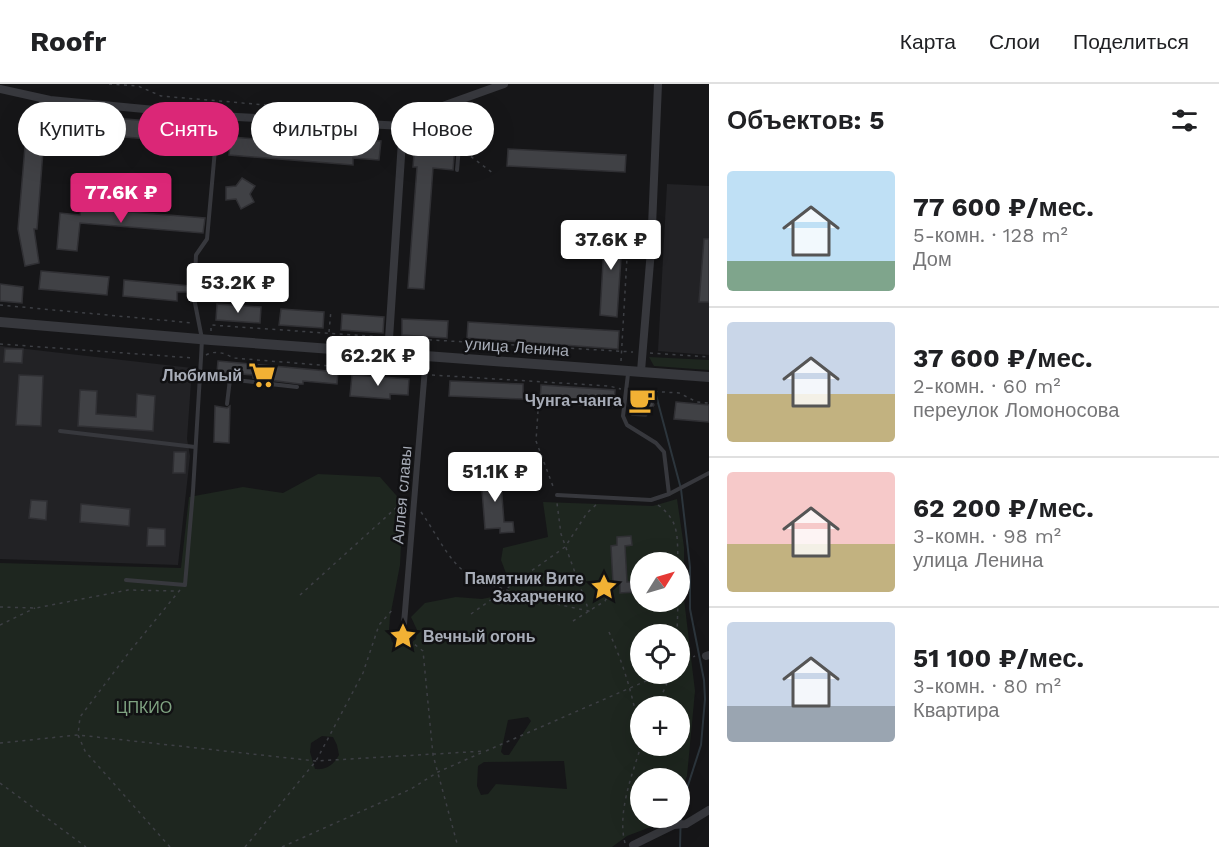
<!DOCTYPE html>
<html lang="ru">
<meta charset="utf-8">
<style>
:root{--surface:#fff;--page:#f2f2f2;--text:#202124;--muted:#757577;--line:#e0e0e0;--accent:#db2777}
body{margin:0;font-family:"Work Sans",sans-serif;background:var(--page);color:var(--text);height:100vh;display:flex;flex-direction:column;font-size:22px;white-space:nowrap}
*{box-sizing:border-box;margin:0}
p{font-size:20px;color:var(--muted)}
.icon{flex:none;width:33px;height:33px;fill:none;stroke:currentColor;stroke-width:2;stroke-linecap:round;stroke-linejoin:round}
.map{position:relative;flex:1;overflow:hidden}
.details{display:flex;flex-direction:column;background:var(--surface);width:510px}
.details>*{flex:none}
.hud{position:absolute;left:18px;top:18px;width:570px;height:54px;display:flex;gap:12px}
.needle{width:39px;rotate:53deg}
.fabs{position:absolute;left:630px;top:468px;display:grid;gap:12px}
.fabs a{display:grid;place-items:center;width:60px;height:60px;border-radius:50%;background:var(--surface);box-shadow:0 6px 24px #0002;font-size:30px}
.price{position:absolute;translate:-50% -51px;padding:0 14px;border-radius:6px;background:#fff;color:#222;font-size:20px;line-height:39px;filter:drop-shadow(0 2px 3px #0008)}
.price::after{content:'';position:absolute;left:50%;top:36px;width:18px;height:14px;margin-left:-9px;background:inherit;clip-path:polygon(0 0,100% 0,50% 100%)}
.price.selected{background:var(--accent);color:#fff}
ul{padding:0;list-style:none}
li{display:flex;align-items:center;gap:18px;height:150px;padding:0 18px}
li+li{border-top:2px solid var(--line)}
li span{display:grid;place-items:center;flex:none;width:168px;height:120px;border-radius:6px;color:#555}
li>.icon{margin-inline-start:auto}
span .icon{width:72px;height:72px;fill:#fffc;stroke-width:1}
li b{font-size:26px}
h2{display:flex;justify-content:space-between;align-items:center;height:72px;padding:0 18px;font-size:26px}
.chip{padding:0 21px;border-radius:27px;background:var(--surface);box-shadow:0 6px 24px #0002;font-size:21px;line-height:54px}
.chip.selected{background:var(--accent);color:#fff}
header{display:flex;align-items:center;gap:36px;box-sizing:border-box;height:84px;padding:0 30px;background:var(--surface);border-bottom:2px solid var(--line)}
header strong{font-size:28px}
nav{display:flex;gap:33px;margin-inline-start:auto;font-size:21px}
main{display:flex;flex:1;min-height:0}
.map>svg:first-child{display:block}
.built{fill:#222225}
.green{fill:#1e261f;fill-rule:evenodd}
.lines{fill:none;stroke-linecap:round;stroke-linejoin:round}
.stream{stroke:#2c353c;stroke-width:2}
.building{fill:#404145;stroke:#303034;stroke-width:1.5}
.path{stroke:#3d3f44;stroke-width:1.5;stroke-dasharray:3 4.5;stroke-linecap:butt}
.service{stroke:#37383d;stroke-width:4}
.pedestrian{stroke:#37383d;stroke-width:6}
.minor{stroke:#37383d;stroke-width:8}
.tertiary{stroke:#37383d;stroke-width:10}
.labels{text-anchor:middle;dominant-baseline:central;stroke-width:5;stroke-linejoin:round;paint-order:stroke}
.street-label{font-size:16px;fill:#a8adb8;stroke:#111113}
.poi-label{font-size:16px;font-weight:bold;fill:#a8adb8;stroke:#111113;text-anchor:end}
.park-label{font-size:16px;fill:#7fa381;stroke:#111113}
</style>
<header>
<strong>Roofr</strong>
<nav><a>Карта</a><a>Слои</a><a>Поделиться</a></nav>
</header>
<main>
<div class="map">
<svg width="709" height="763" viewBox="0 0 709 763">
<rect width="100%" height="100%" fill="#161618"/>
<g class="built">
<polygon points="667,100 709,102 709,271 658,267"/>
<polygon points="0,262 192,284 187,355 190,372 178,481 0,475"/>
</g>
<g class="green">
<polygon points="649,273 709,276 709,286 654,282"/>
<path d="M318,390L380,393L403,419L400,481L390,533L389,546L392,558C403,564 407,563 416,555L417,546L411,533L425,519L456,513L482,515L507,510L510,500L501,476L503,464L548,453L543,418L653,422L677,415L684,463V515L695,607L687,692L680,710V694H640V734H670L669,736L627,752L612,763H0V479L181,484L189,413L243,403L283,409ZM640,478H680V518H640ZM640,550H680V590H640ZM640,622H680V662H640ZM528,633L531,637L509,671H504L501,668L508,636ZM322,652L333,653L337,661L339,671C333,681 327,686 315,685L310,668L311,659ZM564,677L567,705L496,700L488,710L481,711L477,702L478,682L484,678Z"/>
</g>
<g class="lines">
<polyline class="stream" points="656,311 681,405 690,483 690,525 704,596 705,615 701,661 681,723 680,763"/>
</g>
<g class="building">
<polygon points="28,27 46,28 37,145 34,145 39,179 25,182 18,145"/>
<polygon points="88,32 212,42 211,60 87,50"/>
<polygon points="231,53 359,63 359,56 381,57 379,76 353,74 353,81 229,71"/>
<polygon points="415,58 455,60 453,86 433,84 424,205 408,204 417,83 413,83"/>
<polygon points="508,65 626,71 625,88 507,82"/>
<polygon points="242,94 255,102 250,110 254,118 241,125 236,115 226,116 226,103 236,102"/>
<polygon points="81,124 205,134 203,149 80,139 77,167 57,165 60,129 80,131"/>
<polygon points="605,143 623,144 617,233 600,231"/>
<polygon points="704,155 709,155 709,218 699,218"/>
<polygon points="41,187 109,193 107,211 39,205"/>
<polygon points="224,193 225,207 209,208 209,194"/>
<polygon points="124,196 190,202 190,208 177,208 177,217 123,212"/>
<polygon points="0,200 23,203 22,219 0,217"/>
<polygon points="217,220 261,223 260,239 216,236"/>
<polygon points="281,225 324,228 323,244 279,241"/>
<polygon points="342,230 384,233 383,249 341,246"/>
<polygon points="402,235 448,237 447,254 402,251"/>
<polygon points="468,238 619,247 618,265 467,254"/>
<polygon points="5,265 23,265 22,279 4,278"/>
<polygon points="218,277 338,288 337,300 303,297 303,300 300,300 253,294 253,291 217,288"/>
<polygon points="19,291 43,292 41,342 16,341"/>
<polygon points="352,291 409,295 408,311 390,310 390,315 350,312"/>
<polygon points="450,297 523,300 523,315 449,312"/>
<polygon points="541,301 615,306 614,323 540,318"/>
<polygon points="80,306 97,307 96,330 136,333 137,310 155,312 153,347 78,342"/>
<polygon points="632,309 649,311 654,321 646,332 632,331"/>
<polygon points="676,318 709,321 709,338 674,335"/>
<polygon points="215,322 227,324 230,322 229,359 214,358"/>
<polygon points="174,368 186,368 185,389 173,389"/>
<polygon points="508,387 509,399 501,399 504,438 513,438 514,448 500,449 500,444 485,445 481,393 497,392 497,388"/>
<polygon points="31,416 47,417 46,436 29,434"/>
<polygon points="81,420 130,425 129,442 80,438"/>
<polygon points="148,444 165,445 165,462 147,462"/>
<polygon points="631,452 632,461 625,462 627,498 635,498 636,508 620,509 620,499 613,500 611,462 617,461 617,453"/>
</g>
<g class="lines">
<g class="path">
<polyline points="109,0 138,2 161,12 325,26"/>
<polyline points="465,68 494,90"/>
<polyline points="0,221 193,239"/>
<polyline points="211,247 211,241 382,253"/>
<polyline points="329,248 331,226"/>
<polyline points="399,254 633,268"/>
<polyline points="0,260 194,274"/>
<polyline points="650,269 709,273"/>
<path d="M206,271C215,266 225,269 233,274L418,289"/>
<polyline points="621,277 629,139"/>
<polyline points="432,291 609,302 621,305"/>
<polyline points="632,306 679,309 697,318 709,319"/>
<polyline points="538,327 536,357 554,405"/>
<path d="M658,421C680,437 677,453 678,478"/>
<path d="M421,428C434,446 443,466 458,482C478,503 559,521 589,527L561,450L557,419"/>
<polyline points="300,511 397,423 408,419"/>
<polyline points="0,523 36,524 128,506 174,507"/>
<polyline points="471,530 565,463 587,429 598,419"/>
<polyline points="573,537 605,517 610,508"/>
<polyline points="0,541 35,524"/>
<path d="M609,548C625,583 637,624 641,663"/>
<polyline points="677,550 678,518"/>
<polyline points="409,556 423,567 433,671 458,763"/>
<polyline points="680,580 695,572"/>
<polyline points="657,622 671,590"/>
<polyline points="0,659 78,651 316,677 485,667"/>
<polyline points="486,667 662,590"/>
<polyline points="0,699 86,763"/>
<path d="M625,759C617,729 632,691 641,662"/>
<polyline points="170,763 85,667 78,651 80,633 130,567 180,506"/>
<polyline points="245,763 316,677 363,589 379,541 394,524"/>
<polyline points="282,763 411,705 438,688 481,669"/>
</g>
<g class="service">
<polyline points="414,36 421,46 457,48 460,51 457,86"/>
<polyline points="458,48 460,16"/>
<polyline points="200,292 297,303"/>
<polyline points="227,320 230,295"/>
<polyline points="60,347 195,363"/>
<polyline points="669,410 709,389"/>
<polyline points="557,411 651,416 669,410 664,368 656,359 627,341 623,332 628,290"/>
<polyline points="126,496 185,501 193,407 201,274 202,255 194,214 196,171 207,155 218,32"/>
</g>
<polyline class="pedestrian" points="403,552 426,272"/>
<g class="minor">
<polyline points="0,5 50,16 218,32 403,42 426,28 504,0"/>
<polyline points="388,270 403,42"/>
<polyline points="641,287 651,166 658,0"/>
<polyline points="706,572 709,571"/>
<polyline points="633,761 674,741 686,740 709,726"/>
</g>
<polyline class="tertiary" points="0,238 211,256 709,293"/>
</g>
<defs>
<symbol id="supermarket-bare" viewBox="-9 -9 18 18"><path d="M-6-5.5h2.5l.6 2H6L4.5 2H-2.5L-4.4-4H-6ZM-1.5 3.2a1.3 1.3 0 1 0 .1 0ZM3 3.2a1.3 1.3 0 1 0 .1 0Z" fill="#f2b134" stroke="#111113" stroke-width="2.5" paint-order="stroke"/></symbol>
<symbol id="cafe-bare" viewBox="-9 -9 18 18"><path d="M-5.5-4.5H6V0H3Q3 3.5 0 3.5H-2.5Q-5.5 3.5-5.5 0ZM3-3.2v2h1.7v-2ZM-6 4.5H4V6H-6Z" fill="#f2b134" stroke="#111113" stroke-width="2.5" paint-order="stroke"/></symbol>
<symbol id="sight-bare" viewBox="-9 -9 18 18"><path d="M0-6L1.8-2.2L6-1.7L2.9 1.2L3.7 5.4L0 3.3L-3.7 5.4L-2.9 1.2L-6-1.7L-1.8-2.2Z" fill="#f2b134" stroke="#111113" stroke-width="2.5" paint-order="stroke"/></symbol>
</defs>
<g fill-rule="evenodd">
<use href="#supermarket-bare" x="243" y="272" width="38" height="38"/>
<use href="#cafe-bare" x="623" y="297" width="38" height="38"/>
<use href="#sight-bare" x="585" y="484" width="38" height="38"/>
<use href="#sight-bare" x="384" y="533" width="38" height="38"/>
</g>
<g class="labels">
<g class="street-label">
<text transform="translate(517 263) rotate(4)">улица Ленина</text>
<text transform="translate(402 411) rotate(-85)">Аллея славы</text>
</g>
<g class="poi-label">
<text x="242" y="291">Любимый</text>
<text x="622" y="316">Чунга-чанга</text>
<text x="584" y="494">Памятник Вите<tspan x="584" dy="18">Захарченко</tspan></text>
<text x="423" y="552" text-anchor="start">Вечный огонь</text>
</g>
<g class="park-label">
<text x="144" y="623">ЦПКИО</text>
</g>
</g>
</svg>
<div class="fabs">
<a><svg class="needle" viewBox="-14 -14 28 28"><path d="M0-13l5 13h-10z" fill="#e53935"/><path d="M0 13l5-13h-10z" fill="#757577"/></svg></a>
<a><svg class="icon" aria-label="locate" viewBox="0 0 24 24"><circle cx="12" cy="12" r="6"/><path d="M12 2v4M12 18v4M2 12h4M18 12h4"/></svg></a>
<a>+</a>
<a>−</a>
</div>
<b class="price selected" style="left:121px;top:140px">77.6K ₽</b>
<b class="price" style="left:611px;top:187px">37.6K ₽</b>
<b class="price" style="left:238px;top:230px">53.2K ₽</b>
<b class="price" style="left:378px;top:303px">62.2K ₽</b>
<b class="price" style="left:495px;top:419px">51.1K ₽</b>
<div class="hud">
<a class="chip">Купить</a>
<a class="chip selected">Снять</a>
<a class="chip">Фильтры</a>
<a class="chip">Новое</a>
</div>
</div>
<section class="details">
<h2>Объектов: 5<svg class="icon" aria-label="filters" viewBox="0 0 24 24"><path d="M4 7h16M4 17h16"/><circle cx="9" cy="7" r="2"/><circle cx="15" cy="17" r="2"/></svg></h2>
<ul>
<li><span style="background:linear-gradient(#bfe0f5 75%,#7fa58c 0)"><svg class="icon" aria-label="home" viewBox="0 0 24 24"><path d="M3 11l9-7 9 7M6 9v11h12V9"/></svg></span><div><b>77 600 ₽/мес.</b><p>5-комн. · 128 m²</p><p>Дом</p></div></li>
<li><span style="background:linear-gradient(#c9d6e8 60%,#c2b280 0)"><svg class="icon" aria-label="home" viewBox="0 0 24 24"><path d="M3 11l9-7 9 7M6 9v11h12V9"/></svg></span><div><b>37 600 ₽/мес.</b><p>2-комн. · 60 m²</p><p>переулок Ломоносова</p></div></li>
<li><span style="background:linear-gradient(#f6c9c9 60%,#c2b280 0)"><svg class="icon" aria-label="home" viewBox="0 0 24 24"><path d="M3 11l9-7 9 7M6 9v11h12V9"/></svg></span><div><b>62 200 ₽/мес.</b><p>3-комн. · 98 m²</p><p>улица Ленина</p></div></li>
<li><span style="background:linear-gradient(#c9d6e8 70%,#9aa5b1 0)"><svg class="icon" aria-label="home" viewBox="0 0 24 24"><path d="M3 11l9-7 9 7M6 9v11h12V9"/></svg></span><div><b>51 100 ₽/мес.</b><p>3-комн. · 80 m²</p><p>Квартира</p></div></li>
</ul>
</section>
</main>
